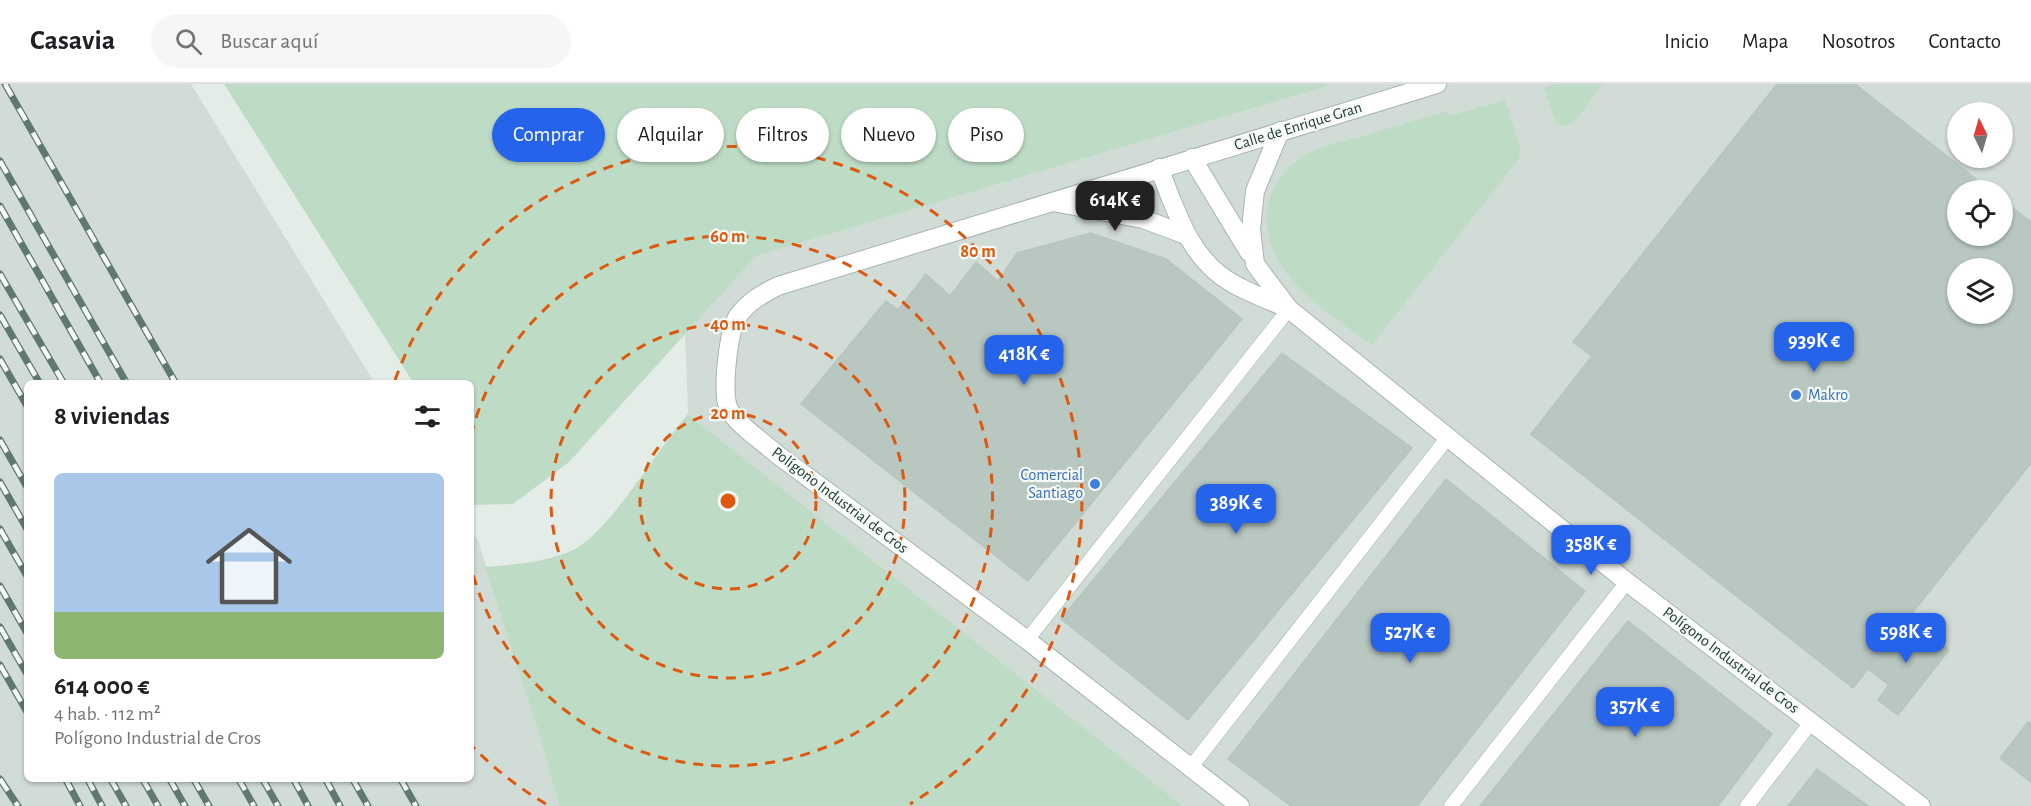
<!DOCTYPE html>
<html lang="es">
<meta charset="utf-8">
<style>
:root{--surface:#fff;--page:#f6f6f6;--text:#202124;--muted:#757577;--line:#e0e0e0;--accent:#2563eb}
body{margin:0;font-family:"Alegreya Sans",sans-serif;background:var(--page);color:var(--text);height:100vh;display:flex;flex-direction:column;font-size:22px;white-space:nowrap}
*{box-sizing:border-box;margin:0}
p{font-size:20px;color:var(--muted)}
.icon{flex:none;width:33px;height:33px;fill:none;stroke:currentColor;stroke-width:2;stroke-linecap:round;stroke-linejoin:round}
.map{position:relative;flex:1;overflow:hidden}
.drawer{position:absolute;left:24px;top:296px;width:450px;height:402px;display:flex;flex-direction:column;background:var(--surface);border-radius:9px;box-shadow:0 2px 4px #0004}
.drawer>*{flex:none}
.top-card{position:absolute;left:492px;top:24px;width:570px;height:54px;display:flex;gap:12px}
.needle{width:39px;rotate:355deg}
.tools{position:absolute;left:1947px;top:18px;display:grid;gap:12px}
.tools a{display:grid;place-items:center;width:66px;height:66px;border-radius:50%;background:var(--surface);box-shadow:0 2px 4px #0004;font-size:30px}
.price{position:absolute;translate:-50% -51px;padding:0 14px;border-radius:12px;background:var(--accent);color:#fff;font-size:20px;line-height:39px;filter:drop-shadow(0 2px 3px #0008)}
.price::after{content:'';position:absolute;left:50%;top:36px;width:18px;height:14px;margin-left:-9px;background:inherit;clip-path:polygon(0 0,100% 0,50% 100%)}
.price.current{background:#222;color:#fff}
ul{padding:0;list-style:none}
li{display:grid;align-content:center;gap:12px;height:318px;padding:0 30px}
li+li{border-top:2px solid var(--line)}
li span{display:grid;place-items:center;height:186px;border-radius:9px;color:#555}
li>.icon{margin-inline-start:auto}
span .icon{width:108px;height:108px;fill:#fffc;stroke-width:1}
li b{font-size:26px}
h2{display:flex;justify-content:space-between;align-items:center;height:72px;padding:0 30px;font-size:26px}
.tag{padding:0 21px;border-radius:27px;background:var(--surface);box-shadow:0 2px 4px #0004;font-size:21px;line-height:54px}
.tag.current{background:var(--accent);color:#fff}
header{display:flex;align-items:center;gap:36px;box-sizing:border-box;height:84px;padding:0 30px;background:var(--surface);border-bottom:2px solid var(--line)}
header strong{font-size:28px}
nav{display:flex;gap:33px;margin-inline-start:auto;font-size:21px}
.search{width:420px;height:54px;background:var(--page);display:flex;align-items:center;gap:15px;box-sizing:border-box;padding:0 21px;border-radius:33px;color:var(--muted);font-size:22px}
.map>svg:first-child{display:block}
.built{fill:#d2dcd7;fill-rule:evenodd}
.green{fill:#bedcc5}
.building{fill:#b9c7c1;stroke:#b6c5bf;stroke-width:1.5;fill-rule:evenodd}
.lines{fill:none;stroke-linecap:round;stroke-linejoin:round}
.service-casing{stroke:#a7b4af;stroke-width:15}
.minor-casing{stroke:#a7b4af;stroke-width:20}
.service{stroke:#fff;stroke-width:14}
.minor{stroke:#fff;stroke-width:18}
.rail-casing{stroke:#5f7870;stroke-width:7}
.rail{stroke:#f4f9f6;stroke-width:4.5;stroke-dasharray:14;stroke-linecap:butt}
.ring{fill:none;stroke:#de580e;stroke-width:3;stroke-dasharray:10 8}
.shop-dot{fill:#3f7fe0;stroke:#f4f9f6;stroke-width:2}
.labels{text-anchor:middle;dominant-baseline:central;stroke-width:4.5;stroke-linejoin:round;paint-order:stroke}
.street-label{font-size:16px;fill:#243d35;stroke:#f4f9f6}
.shop-label{font-size:16px;fill:#366cbe;stroke:#f4f9f6;text-anchor:start}
.centre{fill:#de580e;stroke:#f4f9f6;stroke-width:3}
.ring-label{font-size:18px;text-anchor:middle;font-weight:bold;fill:#de580e;stroke:#f4f9f6;stroke-width:4.5;stroke-linejoin:round;paint-order:stroke}
</style>
<header>
<strong>Casavia</strong>
<div class="search"><svg class="icon" aria-label="search" viewBox="0 0 24 24"><circle cx="10" cy="10" r="6"/><path d="M15 15l6 6"/></svg>Buscar aquí</div>
<nav><a>Inicio</a><a>Mapa</a><a>Nosotros</a><a>Contacto</a></nav>
</header>
<div class="map">
<svg width="2031" height="722" viewBox="0 0 2031 722">
<rect width="100%" height="100%" fill="#e4ece8"/>
<g class="built">
<polygon points="0,0 191,0 374,298 27,298 27,694 471,694 471,446 478,456 538,646 559,722 0,722"/>
<path d="M1335,0H2031V722H1183L688,330L685,249L756,172ZM1958,28H2002V74H1958ZM1958,106H2002V152H1958ZM1958,184H2002V230H1958Z"/>
</g>
<g class="green">
<polygon points="224,0 1335,0 756,172 569,378 513,420 471,421 471,298 413,298"/>
<polygon points="1557,0 1603,0 1576,36 1566,43 1556,40 1544,4"/>
<path d="M1505,16L1520,63L1519,75L1372,261C1327,227 1262,192 1267,127C1269,107 1283,86 1300,75C1316,63 1337,59 1356,54C1386,45 1417,36 1448,27L1449,32Z"/>
<path d="M688,330L1183,722H559L538,646L485,483C515,480 543,479 571,467C608,451 658,364 688,330Z"/>
</g>
<g class="building">
<path d="M1777,0H1855L1990,106H1958V152H2002V116L2031,138V379L1853,604L1531,350L1592,272L1573,258ZM1958,184H2002V230H1958Z"/>
<polygon points="1091,149 1166,175 1242,235 1028,497 801,320 886,217 898,226 926,190 950,212 976,178 998,197 1017,169"/>
<polygon points="1282,269 1412,364 1188,636 1061,535"/>
<polygon points="1446,395 1585,507 1417,722 1291,722 1228,675"/>
<polygon points="1907,533 1949,566 1898,631 1878,616 1889,601 1867,584"/>
<polygon points="1628,537 1772,650 1718,722 1480,722"/>
<polygon points="2028,638 2031,640 2031,698 2000,674"/>
<polygon points="1817,685 1868,722 1788,722"/>
</g>
<g class="lines">
<defs>
<g id="service">
<polyline points="1027,556 1289,225"/>
<polyline points="1191,683 1448,353"/>
<polyline points="1451,722 1627,498"/>
<polyline points="1747,722 1812,637"/>
</g>
<g id="minor">
<polyline points="1280,47 1255,107 1251,145 1255,180 1289,225 1627,498 1921,722"/>
<polyline points="1192,74 1249,168"/>
<path d="M1159,84C1176,126 1189,175 1232,199C1249,209 1269,216 1287,224"/>
<polyline points="1053,118 1143,135 1186,151"/>
<path d="M1240,722L1027,556L778,371C766,360 733,338 728,323C722,306 728,247 738,232C749,217 762,210 778,202L1437,0"/>
</g>
</defs>
<use href="#service" class="service-casing"/>
<use href="#minor" class="minor-casing"/>
<use href="#service" class="service"/>
<use href="#minor" class="minor"/>
<defs>
<g id="rail">
<polyline points="5,0 175,298"/>
<polyline points="0,77 126,298"/>
<polyline points="0,122 100,298"/>
<polyline points="0,190 63,298"/>
<polyline points="0,231 39,298"/>
<polyline points="0,275 27,322"/>
<polyline points="0,356 27,403"/>
<polyline points="0,398 27,445"/>
<polyline points="0,445 27,492"/>
<polyline points="0,502 27,549"/>
<polyline points="0,543 27,590"/>
<polyline points="0,581 27,628"/>
<polyline points="65,694 80,722"/>
<polyline points="87,694 102,722"/>
<polyline points="110,694 126,722"/>
<polyline points="142,694 158,722"/>
<polyline points="169,694 185,722"/>
<polyline points="193,694 209,722"/>
<polyline points="238,694 254,722"/>
<polyline points="262,694 278,722"/>
<polyline points="293,694 308,722"/>
<polyline points="325,694 340,722"/>
<polyline points="352,694 368,722"/>
<polyline points="400,694 416,722"/>
<polyline points="0,695 18,722"/>
</g>
</defs>
<use href="#rail" class="rail-casing"/>
<use href="#rail" class="rail"/>
</g>
<g class="ring">
<circle cx="728" cy="417" r="88"/>
<circle cx="728" cy="417" r="177"/>
<path d="M471 351A265 265 0 1 1 471 483"/>
<path d="M546 720A354 354 0 0 1 471 661M395 296A354 354 0 1 1 910 720"/>
</g>
<g class="shop-dot">
<circle cx="1796" cy="311" r="6"/>
<circle cx="1095" cy="400" r="6"/>
</g>
<g class="labels">
<g class="street-label">
<text transform="translate(1298 42) rotate(-17)">Calle de Enrique Gran</text>
<text transform="translate(840 416) rotate(37)">Polígono Industrial de Cros</text>
<text transform="translate(1731 576) rotate(37)">Polígono Industrial de Cros</text>
</g>
<g class="shop-label">
<text x="1808" y="311">Makro</text>
<text x="1083" y="391" text-anchor="end">Comercial<tspan x="1083" dy="18">Santiago</tspan></text>
</g>
</g>
<circle cx="728" cy="417" r="9" class="centre"/>
<g class="ring-label">
<text x="728" y="158">60 m</text>
<text x="978" y="173">80 m</text>
<text x="728" y="246">40 m</text>
<text x="728" y="335">20 m</text>
</g>
</svg>
<div class="tools">
<a><svg class="needle" viewBox="-14 -14 28 28"><path d="M0-13l5 13h-10z" fill="#e53935"/><path d="M0 13l5-13h-10z" fill="#757577"/></svg></a>
<a><svg class="icon" aria-label="locate" viewBox="0 0 24 24"><circle cx="12" cy="12" r="6"/><path d="M12 2v4M12 18v4M2 12h4M18 12h4"/></svg></a>
<a><svg class="icon" aria-label="layers" viewBox="0 0 24 24"><path d="M12 4l9 5-9 5-9-5zM3 14l9 5 9-5"/></svg></a>
</div>
<b class="price current" style="left:1115px;top:148px">614K €</b>
<b class="price" style="left:1814px;top:289px">939K €</b>
<b class="price" style="left:1024px;top:302px">418K €</b>
<b class="price" style="left:1236px;top:451px">389K €</b>
<b class="price" style="left:1591px;top:492px">358K €</b>
<b class="price" style="left:1410px;top:580px">527K €</b>
<b class="price" style="left:1906px;top:580px">598K €</b>
<b class="price" style="left:1635px;top:654px">357K €</b>
<div class="top-card">
<a class="tag current">Comprar</a>
<a class="tag">Alquilar</a>
<a class="tag">Filtros</a>
<a class="tag">Nuevo</a>
<a class="tag">Piso</a>
</div>
<section class="drawer">
<h2>8 viviendas<svg class="icon" aria-label="filters" viewBox="0 0 24 24"><path d="M4 7h16M4 17h16"/><circle cx="9" cy="7" r="2"/><circle cx="15" cy="17" r="2"/></svg></h2>
<ul>
<li><span style="background:linear-gradient(#a9c7e8 75%,#8fb573 0)"><svg class="icon" aria-label="home" viewBox="0 0 24 24"><path d="M3 11l9-7 9 7M6 9v11h12V9"/></svg></span><div><b>614 000 €</b><p>4 hab. · 112 m²</p><p>Polígono Industrial de Cros</p></div></li>
</ul>
</section>
</div>
